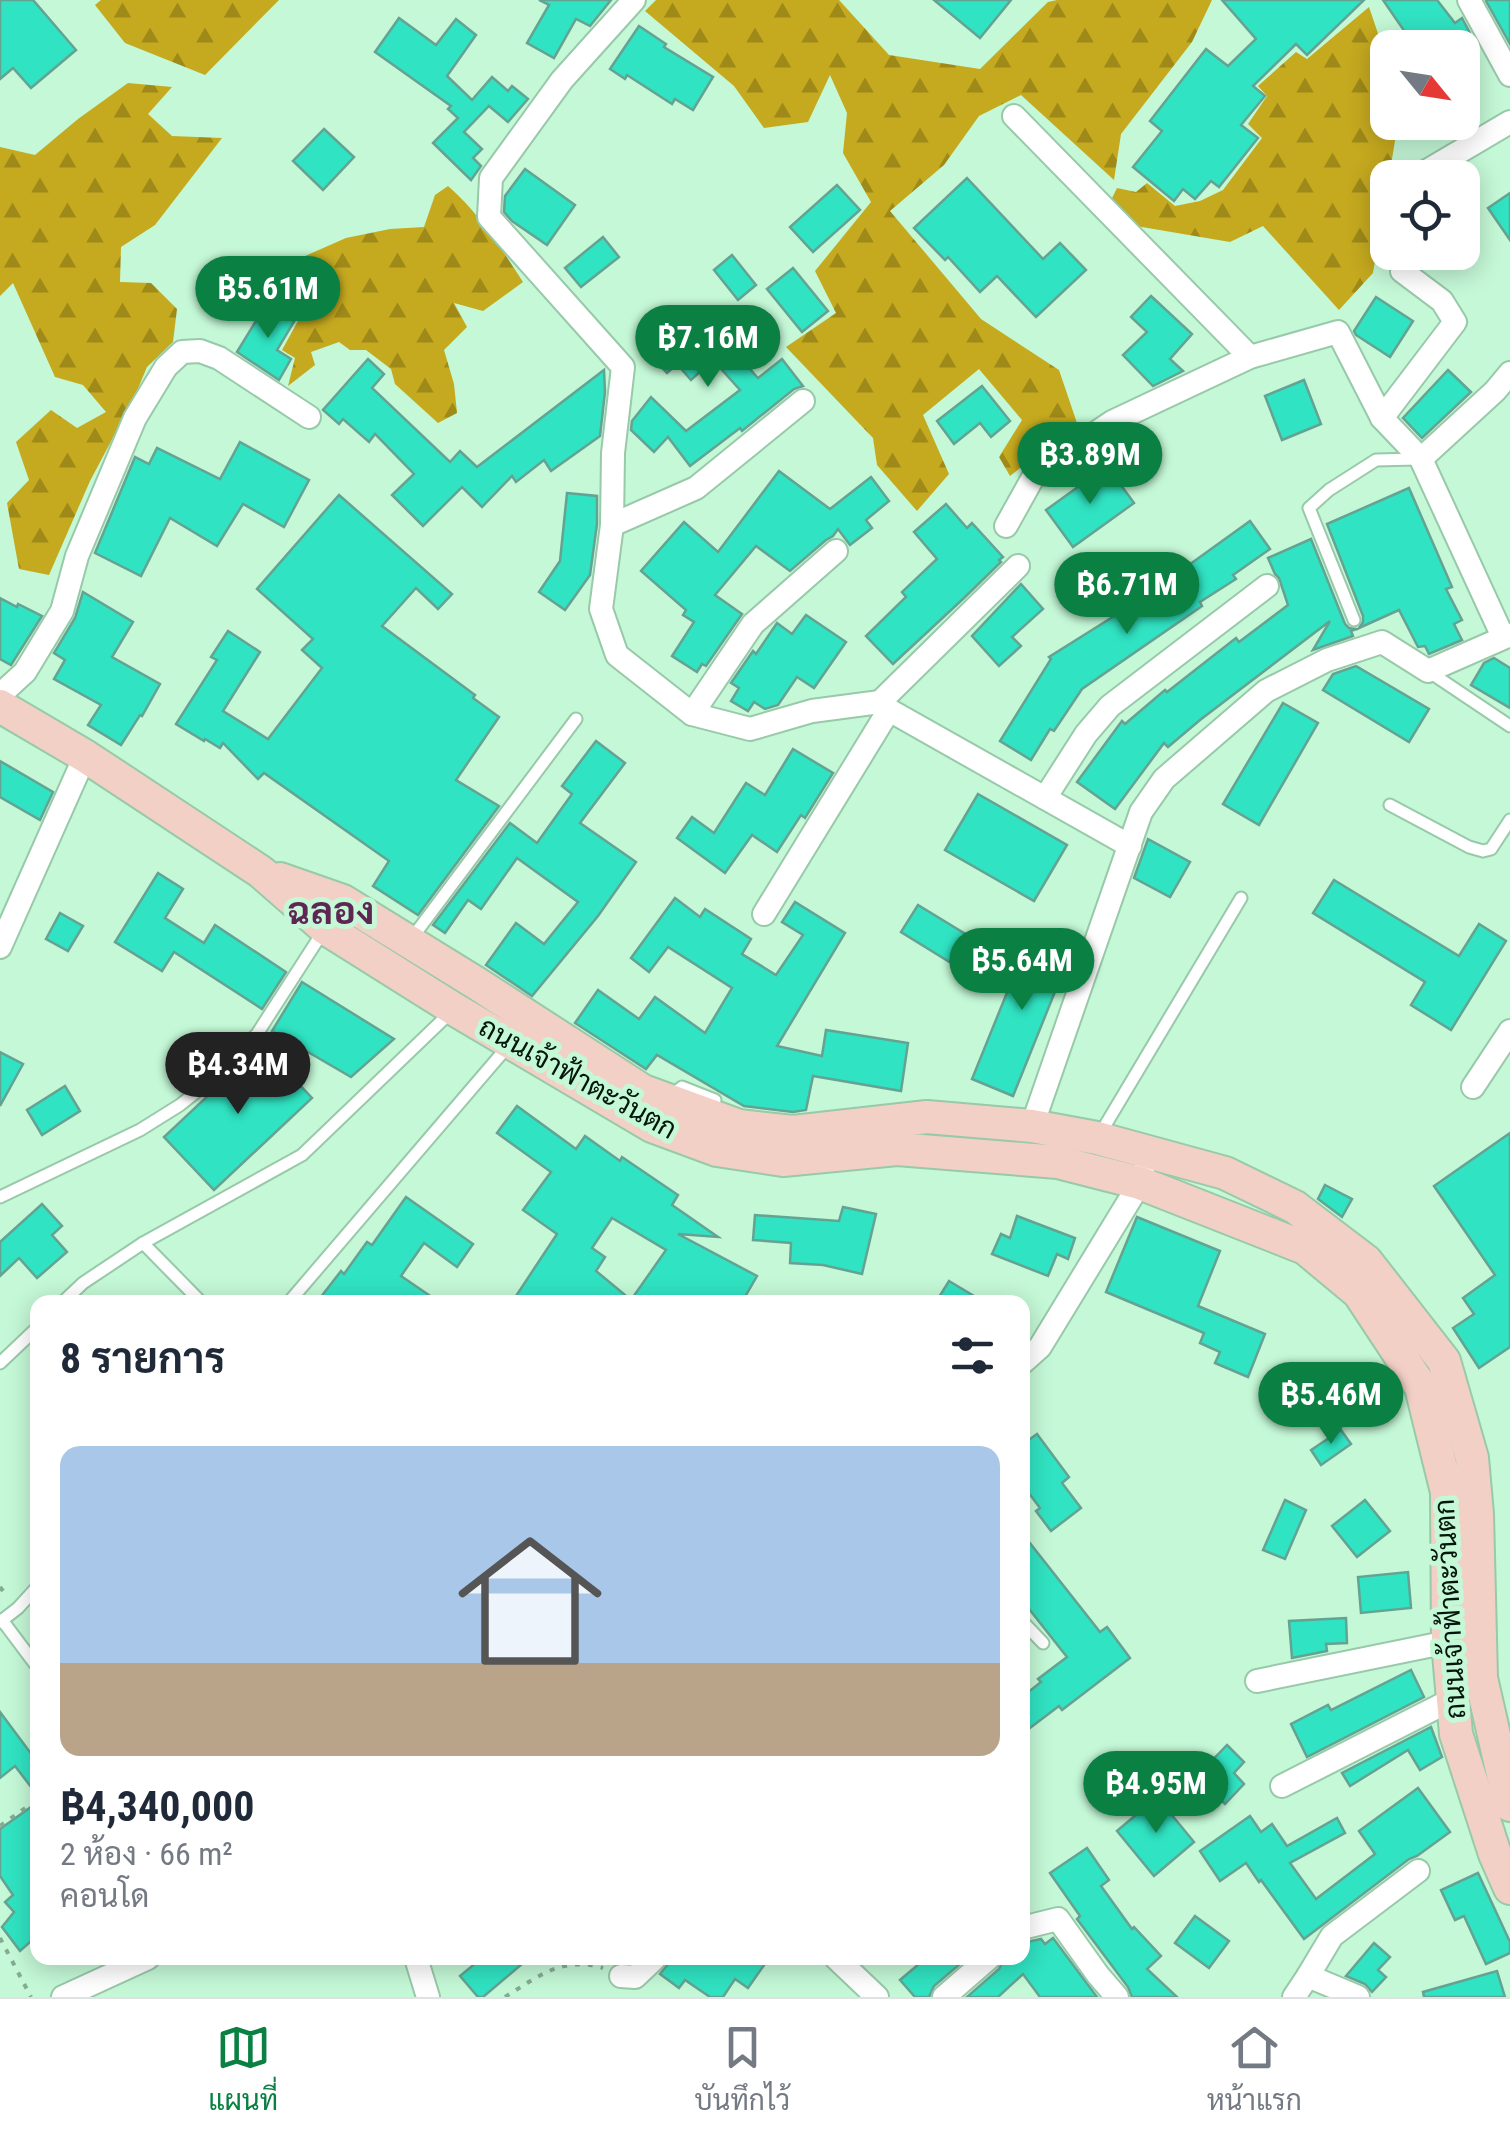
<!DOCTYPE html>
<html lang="th">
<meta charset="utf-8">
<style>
:root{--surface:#fff;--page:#f6f6f7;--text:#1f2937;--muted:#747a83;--line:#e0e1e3;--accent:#0b8043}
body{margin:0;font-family:"Roboto Condensed",Sarabun,sans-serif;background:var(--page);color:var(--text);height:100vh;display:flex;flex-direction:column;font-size:38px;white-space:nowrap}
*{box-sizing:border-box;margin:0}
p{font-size:32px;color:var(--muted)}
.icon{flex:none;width:55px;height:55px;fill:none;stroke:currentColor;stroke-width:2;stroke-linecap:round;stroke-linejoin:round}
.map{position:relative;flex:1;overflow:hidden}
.panel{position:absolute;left:30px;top:1295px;width:1000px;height:670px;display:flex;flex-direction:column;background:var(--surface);border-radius:20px;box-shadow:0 5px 25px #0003}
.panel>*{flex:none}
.needle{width:65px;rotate:120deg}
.controls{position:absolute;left:1370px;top:30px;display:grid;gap:20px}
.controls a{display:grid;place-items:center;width:110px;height:110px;border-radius:20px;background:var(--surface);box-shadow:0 5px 25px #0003;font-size:50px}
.price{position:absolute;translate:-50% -85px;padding:0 22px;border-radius:35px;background:var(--accent);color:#fff;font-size:32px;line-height:65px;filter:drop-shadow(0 2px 5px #0008)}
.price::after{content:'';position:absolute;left:50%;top:60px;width:30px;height:22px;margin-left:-15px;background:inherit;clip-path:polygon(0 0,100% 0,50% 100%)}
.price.selected{background:#222;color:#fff}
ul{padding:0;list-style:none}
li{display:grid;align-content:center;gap:20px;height:530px;padding:0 30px}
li+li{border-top:2px solid var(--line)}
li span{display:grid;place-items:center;height:310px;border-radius:20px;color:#555}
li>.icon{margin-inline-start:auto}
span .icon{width:180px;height:180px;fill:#fffc;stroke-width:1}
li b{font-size:42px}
h2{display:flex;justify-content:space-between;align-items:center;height:120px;padding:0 30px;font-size:42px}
.tab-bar{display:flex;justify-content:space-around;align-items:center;height:140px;border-top:2px solid var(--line);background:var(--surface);font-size:28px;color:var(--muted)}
.tab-bar a{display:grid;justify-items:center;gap:5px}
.tab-bar .selected{color:var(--accent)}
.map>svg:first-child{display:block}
.forest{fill:url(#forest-firs)}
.building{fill:#30e3c2;stroke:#64a393;stroke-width:2.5;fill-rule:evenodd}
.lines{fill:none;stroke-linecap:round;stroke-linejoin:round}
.service-casing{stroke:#98c9a9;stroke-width:15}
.minor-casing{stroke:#98c9a9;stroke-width:26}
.secondary-casing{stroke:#98c9a9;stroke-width:36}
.path{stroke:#84ac92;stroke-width:4;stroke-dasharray:5 8;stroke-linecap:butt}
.service{stroke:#fff;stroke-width:11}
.minor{stroke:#fff;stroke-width:22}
.secondary{stroke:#f3d0c6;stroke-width:32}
.labels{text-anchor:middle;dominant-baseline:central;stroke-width:10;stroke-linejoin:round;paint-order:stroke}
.street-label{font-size:28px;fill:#04160b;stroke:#c4f8d6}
.district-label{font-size:38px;font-weight:bold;fill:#5e2652;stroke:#c4f8d6}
</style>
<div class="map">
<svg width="1510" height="1997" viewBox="0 0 1510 1997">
<defs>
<pattern id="forest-firs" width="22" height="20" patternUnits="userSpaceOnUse" patternTransform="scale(2.5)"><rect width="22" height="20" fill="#c5a91f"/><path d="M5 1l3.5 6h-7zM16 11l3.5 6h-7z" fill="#9e8919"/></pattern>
</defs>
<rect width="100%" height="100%" fill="#c4f8d6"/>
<g class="forest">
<polygon points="101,0 279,0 205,75 125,43 95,5"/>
<polygon points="656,0 839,0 889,55 980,69 1048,2 1057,0 1212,0 1192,42 1121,134 1114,180 1021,95 979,116 944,165 890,211 981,319 1059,370 1077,423 1010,476 999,457 1022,420 979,369 923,415 949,474 917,511 877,465 873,438 786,347 836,313 815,271 871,202 843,153 847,113 830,75 808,122 764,128 734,86 645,11"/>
<polygon points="1369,7 1387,60 1388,122 1398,123 1373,273 1339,310 1263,226 1230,242 1136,226 1111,200 1117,188 1136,192 1147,183 1175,206 1200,201 1223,190 1262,138 1248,124 1267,96 1258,86 1296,52 1307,59"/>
<polygon points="128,83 172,87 148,114 172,136 222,138 155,225 121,247 120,282 151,283 177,309 173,342 147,367 134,398 90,481 49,575 19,569 7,503 29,480 16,442 51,410 77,428 106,412 83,385 55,377 13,283 0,296 0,147 35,155 78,119"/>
<path d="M448,186C479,213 501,248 523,282L483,311L454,303L467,327L444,350L454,384L457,413L438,423L395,384L391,369L366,350H350L339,342L311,352L315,365L288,386L295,358L282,350L299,319L265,299L260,302L256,296L280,267L346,238L390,229L424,227L435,195Z"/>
</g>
<g class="building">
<polygon points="0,0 33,0 76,50 31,88 13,68 0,79"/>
<polygon points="539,0 611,0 590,26 576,19 554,58 527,43 549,5"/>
<polygon points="934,0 1011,0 980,38"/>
<polygon points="1222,0 1364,0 1307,55 1296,44 1253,86 1265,96 1241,125 1258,138 1219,187 1211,181 1195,199 1183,189 1174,201 1133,167 1162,131 1150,121 1206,49 1228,66 1256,39"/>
<polygon points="1383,0 1437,0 1455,23 1462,18 1471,35 1451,48 1416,48"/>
<polygon points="1487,0 1510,0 1510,44 1486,1"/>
<polygon points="399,18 436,45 456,19 476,35 447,76 472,100 492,77 508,91 512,86 528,99 508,122 489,106 464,132 482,149 473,158 481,166 471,180 433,143 458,118 448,109 451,106 375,52"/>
<polygon points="639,26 666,44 664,47 713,77 693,110 675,99 672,104 627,75 625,79 610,69"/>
<polygon points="324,129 354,157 323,190 293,161"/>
<polygon points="525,169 575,205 547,245 512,221 504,212 505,196"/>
<polygon points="967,178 1043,259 1060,243 1086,270 1036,317 997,276 980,292 948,257 945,260 914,228"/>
<polygon points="837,185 860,210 813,252 790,227"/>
<polygon points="1510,193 1510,240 1488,208"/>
<polygon points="603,237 619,257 581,287 565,268"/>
<polygon points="732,255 756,285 738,300 714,270"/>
<polygon points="793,268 828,311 802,332 767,289"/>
<polygon points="1151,296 1192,334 1170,359 1183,371 1153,386 1123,355 1147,332 1131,317"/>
<polygon points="1376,297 1413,321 1390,357 1356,335 1354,331"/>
<polygon points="267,303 295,320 277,350 291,359 279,380 237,352"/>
<polygon points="688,309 715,338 719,335 758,378 782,359 803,386 794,389 742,431 740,428 690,466 668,437 654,452 631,430 632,421 651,397 686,431 740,390 713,360 691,380 677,364 667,373 645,349"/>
<polygon points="368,359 384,374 372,388 450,462 460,451 477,467 604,370 605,392 600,436 551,471 544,460 516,482 512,476 482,507 462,487 423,526 392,495 414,474 375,434 369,442 343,419 339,424 323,410"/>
<polygon points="1448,370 1471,392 1422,438 1403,418"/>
<polygon points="1304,380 1321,424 1282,440 1265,396"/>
<polygon points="982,386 1010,421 991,437 980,423 954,444 937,421"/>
<polygon points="240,442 309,480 284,527 243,504 217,546 170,518 141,576 95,553 135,457 149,464 157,448 220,479"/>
<polygon points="1107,466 1134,503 1073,547 1046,510"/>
<polygon points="779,471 830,509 871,477 889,501 866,520 872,528 850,545 838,529 833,536 826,540 790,571 756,546 715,595 742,614 706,666 702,664 697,672 672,656 694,622 683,615 686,610 641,571 684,522 718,552"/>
<polygon points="1409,488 1452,587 1446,589 1462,620 1454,624 1462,640 1429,654 1425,646 1418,647 1399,610 1359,628 1363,622 1363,616 1327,524"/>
<polygon points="567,493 597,496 597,524 590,575 565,610 539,592 560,561"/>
<polygon points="339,495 452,594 438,609 416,588 382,626 475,695 473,698 499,717 456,780 499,806 418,915 373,886 389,861 264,773 258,779 223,743 220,748 205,739 204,741 176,724 217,660 211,657 228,631 260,652 223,711 268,739 322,668 302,650 313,639 257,589"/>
<polygon points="946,504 967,528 972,523 1003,557 999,560 1001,562 964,598 893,664 866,636 906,597 902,592 937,559 914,532"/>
<polygon points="1250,521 1270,549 1233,575 1236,579 1200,602 1202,606 1082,689 1054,731 1050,729 1031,760 1000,741 1051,659 1049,657 1143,598"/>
<polygon points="1311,539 1345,624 1349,628 1356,629 1351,631 1353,636 1313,650 1330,621 1200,720 1168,747 1164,743 1115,809 1077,782 1122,721 1125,724 1165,690 1167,692 1236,638 1239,642 1288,605 1279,578 1275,574 1268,558"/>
<polygon points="1021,584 1043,609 1012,637 1021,646 999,666 972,636"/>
<polygon points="83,592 133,622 112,657 160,684 142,716 140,715 121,745 88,725 101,705 54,679 65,660 54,653 75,618"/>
<polygon points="0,598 17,607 18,604 42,616 11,665 0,659"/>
<polygon points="806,615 846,642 814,688 797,677 778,705 765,709 754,702 748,711 731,701 739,688 731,683 753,651 756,654 777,623 792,634"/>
<polygon points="1494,658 1510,668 1510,708 1471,685 1484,663"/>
<polygon points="1356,666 1429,709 1409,742 1323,690 1333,674"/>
<polygon points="1283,703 1318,723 1259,825 1223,804"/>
<polygon points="596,741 625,763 580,823 636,862 598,916 532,996 486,965 516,923 544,944 578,902 517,858 481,909 468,900 445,933 433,925 510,823 537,843 572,794 562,786"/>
<polygon points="793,749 833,773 805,818 801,815 777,852 752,835 725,873 677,838 692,817 714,833 746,783 765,795"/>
<polygon points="0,761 53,792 40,820 0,797"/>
<polygon points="978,794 1067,845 1034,901 945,850"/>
<polygon points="1148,839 1190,862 1170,897 1134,878"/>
<polygon points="158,873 183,889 165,918 204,943 215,925 286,972 262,1009 174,952 162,971 115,942"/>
<polygon points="1334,880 1459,956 1479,924 1506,941 1451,1030 1411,1005 1425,982 1313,913"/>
<polygon points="675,898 700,917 705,909 751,939 742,954 776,975 803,935 782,922 795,902 845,933 777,1046 822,1056 826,1030 908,1043 901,1091 813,1076 806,1110 793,1112 744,1106 657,1055 646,1069 575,1023 598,990 639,1019 655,997 705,1033 732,988 668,947 649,972 631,958"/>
<polygon points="918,905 972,938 956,966 901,932"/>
<polygon points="60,913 83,926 68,951 46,939"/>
<polygon points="1032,931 1073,947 1013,1096 972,1079"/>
<polygon points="302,982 394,1039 351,1077 272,1031"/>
<polygon points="262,1045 312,1098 214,1190 164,1137"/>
<polygon points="0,1052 23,1064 0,1106"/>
<polygon points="65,1086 80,1111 42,1135 27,1110"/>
<path d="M517,1106L576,1149L585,1136L620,1161L622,1157L678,1195L672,1205L718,1237L678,1234L757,1276L742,1302H526L516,1296L557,1234L523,1210L551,1172L497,1133ZM612,1218L666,1250L631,1300L596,1271L605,1257L592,1248Z"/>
<polygon points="1510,1133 1510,1347 1479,1368 1453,1328 1474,1314 1463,1298 1495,1275 1434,1186"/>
<polygon points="1325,1185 1352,1199 1342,1217 1318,1199"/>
<polygon points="406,1197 473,1244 457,1267 424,1243 401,1276 439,1302 317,1302 341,1271 344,1274 367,1242 372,1245"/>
<polygon points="42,1204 62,1226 52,1235 67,1252 37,1278 19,1258 0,1276 0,1242"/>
<polygon points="843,1207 876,1214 862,1274 823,1265 790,1263 791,1243 753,1240 755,1215 839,1221"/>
<polygon points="1017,1216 1075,1238 1068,1259 1057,1254 1048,1276 992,1254 1001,1234 1010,1238"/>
<polygon points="1137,1217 1220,1251 1198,1306 1265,1334 1248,1377 1215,1363 1220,1352 1200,1343 1204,1333 1106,1292"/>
<polygon points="949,1281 984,1302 936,1302"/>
<polygon points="1341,1430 1351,1444 1321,1465 1311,1450"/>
<polygon points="1037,1434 1069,1477 1062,1483 1081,1508 1051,1531 1036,1511 1040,1508 1022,1484 1022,1445"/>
<polygon points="1285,1500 1306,1510 1285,1559 1263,1550"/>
<polygon points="1365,1500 1390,1531 1357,1557 1332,1526"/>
<polygon points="1022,1533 1100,1632 1107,1627 1130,1658 1062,1710 1059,1706 1022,1734 1022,1697 1041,1682 1038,1679 1067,1657 1022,1600"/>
<polygon points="1408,1572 1411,1608 1361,1613 1358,1577"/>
<polygon points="1346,1618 1347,1643 1326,1644 1327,1651 1292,1658 1289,1621"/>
<polygon points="1411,1670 1424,1697 1307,1757 1291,1724 1328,1705 1331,1710"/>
<polygon points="0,1712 38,1763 38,1796 15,1766 0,1778"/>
<polygon points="1431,1727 1442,1757 1420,1770 1408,1750 1350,1786 1342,1773"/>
<polygon points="1227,1745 1244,1762 1234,1773 1244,1784 1225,1804 1197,1776"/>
<polygon points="1418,1788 1450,1832 1417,1856 1409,1859 1304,1939 1261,1880 1259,1882 1246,1863 1220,1881 1200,1851 1250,1816 1261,1832 1272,1824 1287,1846 1337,1818 1345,1833 1290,1863 1316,1899 1375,1854 1359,1831"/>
<polygon points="1157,1797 1194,1842 1154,1876 1117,1831"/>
<polygon points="38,1802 38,1935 20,1951 2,1927 14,1912 5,1902 13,1895 0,1876 0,1829"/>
<polygon points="1087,1848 1109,1880 1101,1886 1132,1929 1134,1927 1161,1956 1147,1969 1177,1997 1132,1997 1128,1987 1077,1919 1080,1916 1050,1873"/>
<polygon points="1478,1873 1510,1942 1510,1953 1486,1964 1464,1916 1455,1920 1441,1890"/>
<polygon points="1195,1916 1229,1941 1209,1968 1175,1943"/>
<polygon points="1053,1938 1097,1997 1040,1997 1023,1974 998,1997 967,1997 999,1969 1004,1958 1022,1958 1022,1943 1041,1939 1045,1944"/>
<polygon points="1374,1943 1390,1957 1378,1970 1386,1977 1372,1992 1365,1984 1346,1976"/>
<polygon points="482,1958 529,1958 483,1997 478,1997 460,1976"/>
<polygon points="670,1958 769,1958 748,1988 735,1979 723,1997 710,1997 685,1980 679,1988 660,1974 669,1963"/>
<polygon points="926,1958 967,1958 934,1986 929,1997 915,1997 900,1980"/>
<polygon points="1497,1971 1505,1997 1424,1997 1423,1992"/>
</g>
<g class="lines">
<defs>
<g id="service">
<polyline points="1354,620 1309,508 1329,490 1376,460 1417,459"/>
<polyline points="1428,671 1510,726"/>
<polyline points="1390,805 1469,847 1483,851 1491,849 1510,820"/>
<polyline points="412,938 576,719"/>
<polyline points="669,1097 682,1087 715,1100"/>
<polyline points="1100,1134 1241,898"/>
<polyline points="0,1197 140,1130 180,1105 205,1085 257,1034 324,930"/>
<polyline points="143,1243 201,1302"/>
<polyline points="63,1302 83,1283 143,1243 302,1155 453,1010"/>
<polyline points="289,1302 509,1045"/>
<polyline points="0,1363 38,1327"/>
<polyline points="2,1620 35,1664 38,1662"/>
<polyline points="1022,1621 1043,1643"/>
<polyline points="0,1622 18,1608 38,1586"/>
</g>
<g id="minor">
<polyline points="634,0 562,80 491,178 489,217 623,367 613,453 612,525 601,609 617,655 692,714 750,729 812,711 880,702 889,710 1130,846"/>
<polyline points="1469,0 1510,75"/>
<polyline points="1014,116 1250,357"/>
<polyline points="1415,178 1510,122"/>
<polyline points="1382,418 1455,322 1442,301 1402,271 1404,252"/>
<polyline points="1421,459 1495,391 1510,373"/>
<polyline points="612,525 696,488 803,401"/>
<polyline points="1006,526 1035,474 1112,422 1250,357 1338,332 1382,418 1421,459 1503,637"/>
<polyline points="0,695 25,672 62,611 77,556 135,418 166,367 182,352 200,351 219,358 309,417"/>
<polyline points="880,702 1018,566"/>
<polyline points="692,714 753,624 836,551"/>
<polyline points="1045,798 1086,734 1110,706 1267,586"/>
<polyline points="764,914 889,710"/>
<polyline points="0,947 85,756"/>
<polyline points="1473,1087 1510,1031"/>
<polyline points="1032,1126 1141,812 1164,779 1266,691 1327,660 1382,642 1428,671 1510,635"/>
<polyline points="1022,1363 1040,1347 1140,1183 1143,1173"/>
<polyline points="1257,1681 1448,1642"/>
<polyline points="1282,1786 1453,1699"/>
<polyline points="1022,1928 1058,1919 1098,1975 1117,1997"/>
<polyline points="416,1958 428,1997"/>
<polyline points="836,1958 877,1997"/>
<polyline points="621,1976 635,1977 655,1958"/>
<polyline points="1308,1976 1332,1936 1418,1871"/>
<polyline points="63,1997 148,1958"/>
<polyline points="944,1997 989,1958"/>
<polyline points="1294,1997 1308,1976 1358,1997"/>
</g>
<g id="secondary">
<polyline points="0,706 85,756 261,872 325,928 454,1009 652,1126 717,1150 783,1160 897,1149 1058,1162 1140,1183 1305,1248 1359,1293 1421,1387 1447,1492 1448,1642 1456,1734 1495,1854 1510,1888"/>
<polyline points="280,879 343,901 476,983 643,1091 739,1126 793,1132 927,1117 1032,1126 1097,1138 1225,1173 1295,1207 1366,1261 1444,1361 1472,1458 1477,1514 1481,1678 1510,1805"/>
</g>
</defs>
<use href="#service" class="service-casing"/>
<use href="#minor" class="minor-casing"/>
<use href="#secondary" class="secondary-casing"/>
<g class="path">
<polyline points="0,1587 8,1597"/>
<polyline points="0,1826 38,1799"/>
<polyline points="0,1938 31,1997"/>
<path d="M505,1997C539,1976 562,1956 603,1968"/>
</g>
<use href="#service" class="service"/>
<use href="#minor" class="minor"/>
<use href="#secondary" class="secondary"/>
</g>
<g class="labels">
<g class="street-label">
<text transform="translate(578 1078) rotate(29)">ถนนเจ้าฟ้าตะวันตก</text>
<text transform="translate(1450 1609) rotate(-93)">ถนนเจ้าฟ้าตะวันตก</text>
</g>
<g class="district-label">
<text x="331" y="911">ฉลอง</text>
</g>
</g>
</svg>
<div class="controls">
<a><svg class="needle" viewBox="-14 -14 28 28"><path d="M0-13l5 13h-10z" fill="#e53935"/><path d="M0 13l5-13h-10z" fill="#747a83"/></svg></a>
<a><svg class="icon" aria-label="locate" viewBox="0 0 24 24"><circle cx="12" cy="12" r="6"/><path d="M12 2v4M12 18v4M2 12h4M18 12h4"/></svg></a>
</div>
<b class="price" style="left:268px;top:341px">฿5.61M</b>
<b class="price" style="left:708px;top:390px">฿7.16M</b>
<b class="price" style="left:1090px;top:507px">฿3.89M</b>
<b class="price" style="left:1127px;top:637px">฿6.71M</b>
<b class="price" style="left:1022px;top:1013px">฿5.64M</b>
<b class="price selected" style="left:238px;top:1117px">฿4.34M</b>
<b class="price" style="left:1331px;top:1447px">฿5.46M</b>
<b class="price" style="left:1156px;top:1836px">฿4.95M</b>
<section class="panel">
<h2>8 รายการ<svg class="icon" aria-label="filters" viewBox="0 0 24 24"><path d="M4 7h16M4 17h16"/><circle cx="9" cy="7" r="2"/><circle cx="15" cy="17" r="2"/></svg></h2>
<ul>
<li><span style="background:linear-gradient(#a9c7e8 70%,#b9a48a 0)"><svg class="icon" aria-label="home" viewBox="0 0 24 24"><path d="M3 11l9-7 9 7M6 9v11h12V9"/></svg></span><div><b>฿4,340,000</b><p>2 ห้อง · 66 m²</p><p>คอนโด</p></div></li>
</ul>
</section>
</div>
<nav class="tab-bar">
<a class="selected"><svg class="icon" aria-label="map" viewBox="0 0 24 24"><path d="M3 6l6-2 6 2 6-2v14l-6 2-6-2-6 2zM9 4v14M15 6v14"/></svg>แผนที่</a>
<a><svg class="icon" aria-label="saved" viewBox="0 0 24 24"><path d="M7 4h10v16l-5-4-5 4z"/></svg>บันทึกไว้</a>
<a><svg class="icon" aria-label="home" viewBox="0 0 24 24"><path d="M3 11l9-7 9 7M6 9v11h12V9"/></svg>หน้าแรก</a>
</nav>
